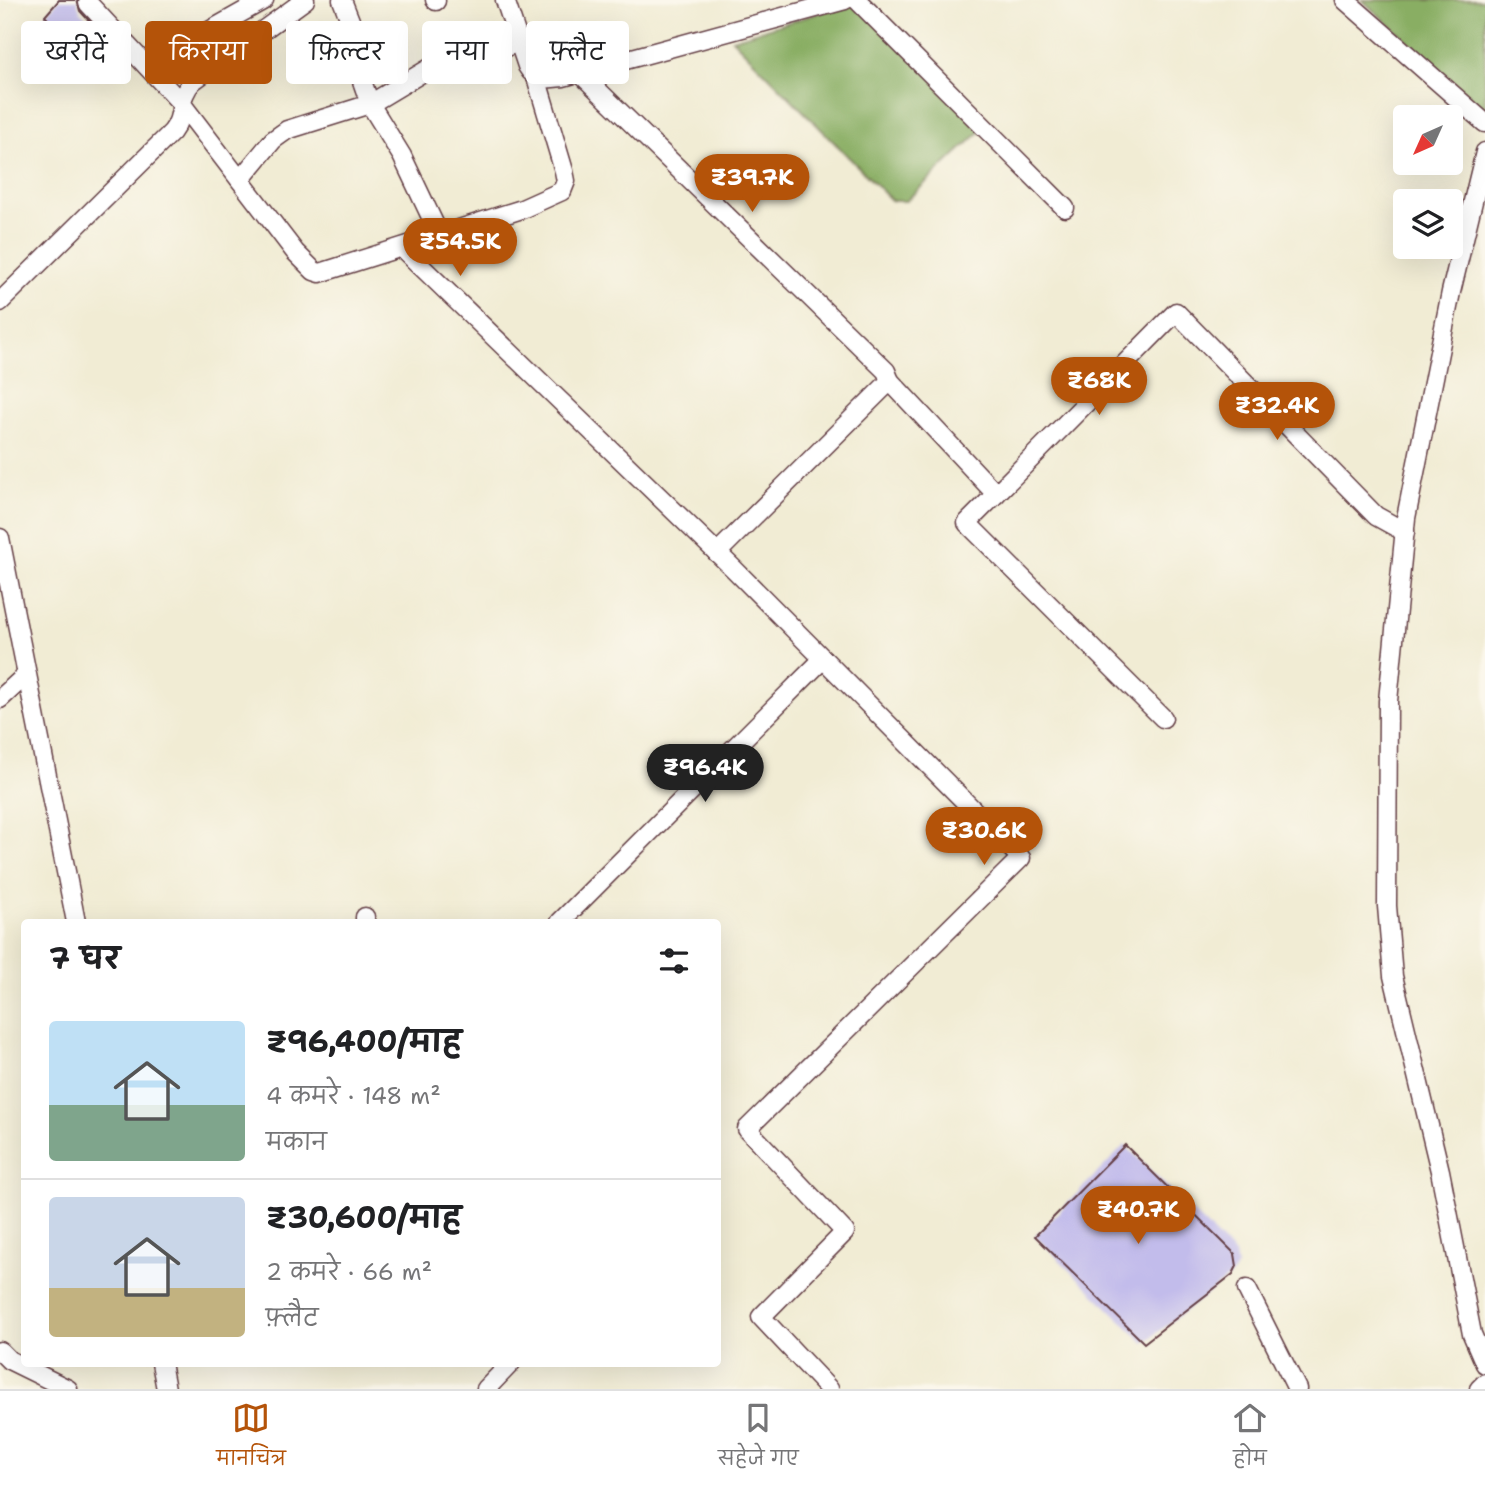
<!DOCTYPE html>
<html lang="hi">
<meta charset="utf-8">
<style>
:root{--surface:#fff;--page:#f6f6f6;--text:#202124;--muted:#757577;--line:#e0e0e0;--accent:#b45309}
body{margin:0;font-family:"Shantell Sans","Playpen Sans Deva",sans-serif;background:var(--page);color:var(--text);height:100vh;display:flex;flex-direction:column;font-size:26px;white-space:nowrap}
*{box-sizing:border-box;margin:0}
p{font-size:23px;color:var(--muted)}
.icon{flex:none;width:38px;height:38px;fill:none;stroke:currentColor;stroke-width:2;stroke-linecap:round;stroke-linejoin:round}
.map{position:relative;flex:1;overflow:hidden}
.sheet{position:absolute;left:21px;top:919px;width:700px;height:448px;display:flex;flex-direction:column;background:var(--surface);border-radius:7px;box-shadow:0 7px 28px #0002}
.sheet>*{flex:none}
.top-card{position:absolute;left:21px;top:21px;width:700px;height:63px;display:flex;gap:14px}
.needle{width:46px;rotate:225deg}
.fabs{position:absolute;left:1393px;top:105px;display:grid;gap:14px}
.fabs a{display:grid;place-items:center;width:70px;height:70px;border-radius:7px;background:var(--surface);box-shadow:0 7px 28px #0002;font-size:35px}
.price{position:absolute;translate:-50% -60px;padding:0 16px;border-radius:24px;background:var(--accent);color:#fff;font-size:23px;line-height:46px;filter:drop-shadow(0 2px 4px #0008)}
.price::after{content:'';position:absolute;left:50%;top:42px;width:21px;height:16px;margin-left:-10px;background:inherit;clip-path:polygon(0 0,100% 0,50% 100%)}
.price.active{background:#222;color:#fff}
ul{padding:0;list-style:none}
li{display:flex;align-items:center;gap:21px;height:175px;padding:0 28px}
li+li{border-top:2px solid var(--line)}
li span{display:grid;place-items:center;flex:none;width:196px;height:140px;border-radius:7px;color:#555}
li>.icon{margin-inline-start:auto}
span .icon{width:84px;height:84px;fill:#fffc;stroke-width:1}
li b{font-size:30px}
h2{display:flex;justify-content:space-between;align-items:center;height:84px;padding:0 28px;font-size:30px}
.tag{padding:0 24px;border-radius:7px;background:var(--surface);box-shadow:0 7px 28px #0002;font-size:24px;line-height:63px}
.tag.active{background:var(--accent);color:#fff}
.tabs{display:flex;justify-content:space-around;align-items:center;height:98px;border-top:2px solid var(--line);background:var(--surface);font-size:19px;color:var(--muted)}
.tabs a{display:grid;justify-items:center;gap:4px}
.tabs .active{color:var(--accent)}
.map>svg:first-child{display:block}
.forest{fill:#89ae63;stroke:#6a6647;stroke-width:2}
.building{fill:#c2bceb}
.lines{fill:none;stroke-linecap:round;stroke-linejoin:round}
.minor-casing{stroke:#633e44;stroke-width:21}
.minor{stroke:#fff;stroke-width:18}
</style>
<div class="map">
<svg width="1485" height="1389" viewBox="0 0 1485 1389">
<rect width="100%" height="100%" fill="#fbf7ec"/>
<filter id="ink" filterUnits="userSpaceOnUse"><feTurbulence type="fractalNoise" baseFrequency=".0143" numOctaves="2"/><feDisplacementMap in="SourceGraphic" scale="14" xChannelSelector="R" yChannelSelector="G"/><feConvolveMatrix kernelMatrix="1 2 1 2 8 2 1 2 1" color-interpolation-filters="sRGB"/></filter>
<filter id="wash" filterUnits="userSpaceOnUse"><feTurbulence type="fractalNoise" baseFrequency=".00686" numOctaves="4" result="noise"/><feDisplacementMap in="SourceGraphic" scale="28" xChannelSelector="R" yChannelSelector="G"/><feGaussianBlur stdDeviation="1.57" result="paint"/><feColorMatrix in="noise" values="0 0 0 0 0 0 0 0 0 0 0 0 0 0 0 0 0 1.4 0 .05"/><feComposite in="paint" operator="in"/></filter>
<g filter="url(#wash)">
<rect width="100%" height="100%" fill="#f1ecd4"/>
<g class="forest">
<polygon points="1362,0 1485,0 1485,111"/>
<polygon points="856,2 983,129 906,201 892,201 732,39"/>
</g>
<g id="blocks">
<g class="building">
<polygon points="59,0 77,0 80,11 106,39 84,61 45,16"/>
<polygon points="1125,1145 1235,1254 1237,1266 1233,1274 1144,1343 1035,1236"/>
</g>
</g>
</g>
<g filter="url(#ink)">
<use href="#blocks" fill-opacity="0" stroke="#633e44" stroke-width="2"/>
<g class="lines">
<defs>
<g id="minor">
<polyline points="342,0 353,28 362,81 370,104 402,156 440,236"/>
<polyline points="435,0 436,1"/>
<path d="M505,0L527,66C536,82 548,79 563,77L845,0"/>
<polyline points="857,0 1065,208"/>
<polyline points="1345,0 1485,123"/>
<polyline points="88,3 181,103 295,252 314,271 320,273 522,209 562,191 566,181 564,171 536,77"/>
<polyline points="147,66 264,0"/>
<polyline points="579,72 886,371 890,381"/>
<polyline points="1485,152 1451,292 1406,518 1388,701 1387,906 1393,976 1440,1171 1472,1334 1485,1364"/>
<polyline points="240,180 273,140 287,130 370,104 450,56 482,56 519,42"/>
<polyline points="402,248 734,569 1021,858 747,1129 845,1232 761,1317 829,1389"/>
<path d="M0,302L172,132C186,114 176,99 193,81L305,0"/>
<polyline points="996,494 1176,312 1376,516 1405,532"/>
<polyline points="0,538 76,922"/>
<polyline points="717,553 890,381 996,494 967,523 1163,718"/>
<polyline points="0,699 26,675"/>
<polyline points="365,922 365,917"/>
<polyline points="560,922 823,659"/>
<polyline points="1247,1289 1297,1389"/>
<polyline points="0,1351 9,1360 68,1389"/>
<polyline points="161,1363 166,1389"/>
<polyline points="486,1389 511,1363"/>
<polyline points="1479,1389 1485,1383"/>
</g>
</defs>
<use href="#minor" class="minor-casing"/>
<use href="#minor" class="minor"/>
</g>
</g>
</svg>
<div class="fabs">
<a><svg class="needle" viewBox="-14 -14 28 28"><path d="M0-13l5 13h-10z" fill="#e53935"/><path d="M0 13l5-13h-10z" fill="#757577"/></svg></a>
<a><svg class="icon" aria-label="layers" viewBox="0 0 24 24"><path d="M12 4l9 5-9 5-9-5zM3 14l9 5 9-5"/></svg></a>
</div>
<b class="price" style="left:752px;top:214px">₹39.7K</b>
<b class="price" style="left:460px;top:278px">₹54.5K</b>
<b class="price" style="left:1099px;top:417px">₹68K</b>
<b class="price" style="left:1277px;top:442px">₹32.4K</b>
<b class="price active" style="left:705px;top:804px">₹96.4K</b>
<b class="price" style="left:984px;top:867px">₹30.6K</b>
<b class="price" style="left:1138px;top:1246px">₹40.7K</b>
<div class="top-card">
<a class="tag">खरीदें</a>
<a class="tag active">किराया</a>
<a class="tag">फ़िल्टर</a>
<a class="tag">नया</a>
<a class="tag">फ़्लैट</a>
</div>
<section class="sheet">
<h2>7 घर<svg class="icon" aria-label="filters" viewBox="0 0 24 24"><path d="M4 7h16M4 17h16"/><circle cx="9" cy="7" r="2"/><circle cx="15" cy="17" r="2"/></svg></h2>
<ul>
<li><span style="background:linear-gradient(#bfe0f5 60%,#7fa58c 0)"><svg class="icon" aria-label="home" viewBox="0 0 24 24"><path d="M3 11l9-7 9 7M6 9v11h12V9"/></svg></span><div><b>₹96,400/माह</b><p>4 कमरे · 148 m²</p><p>मकान</p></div></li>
<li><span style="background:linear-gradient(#c9d6e8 65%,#c2b280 0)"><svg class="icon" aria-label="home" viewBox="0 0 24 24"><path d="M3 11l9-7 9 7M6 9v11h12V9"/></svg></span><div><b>₹30,600/माह</b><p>2 कमरे · 66 m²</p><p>फ़्लैट</p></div></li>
</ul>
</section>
</div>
<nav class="tabs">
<a class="active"><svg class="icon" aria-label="map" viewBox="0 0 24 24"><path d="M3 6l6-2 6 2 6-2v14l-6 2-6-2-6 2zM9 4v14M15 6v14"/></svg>मानचित्र</a>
<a><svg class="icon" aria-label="saved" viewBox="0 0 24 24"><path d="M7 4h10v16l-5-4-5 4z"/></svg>सहेजे गए</a>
<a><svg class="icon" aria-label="home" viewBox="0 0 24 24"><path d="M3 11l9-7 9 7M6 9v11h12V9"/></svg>होम</a>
</nav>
